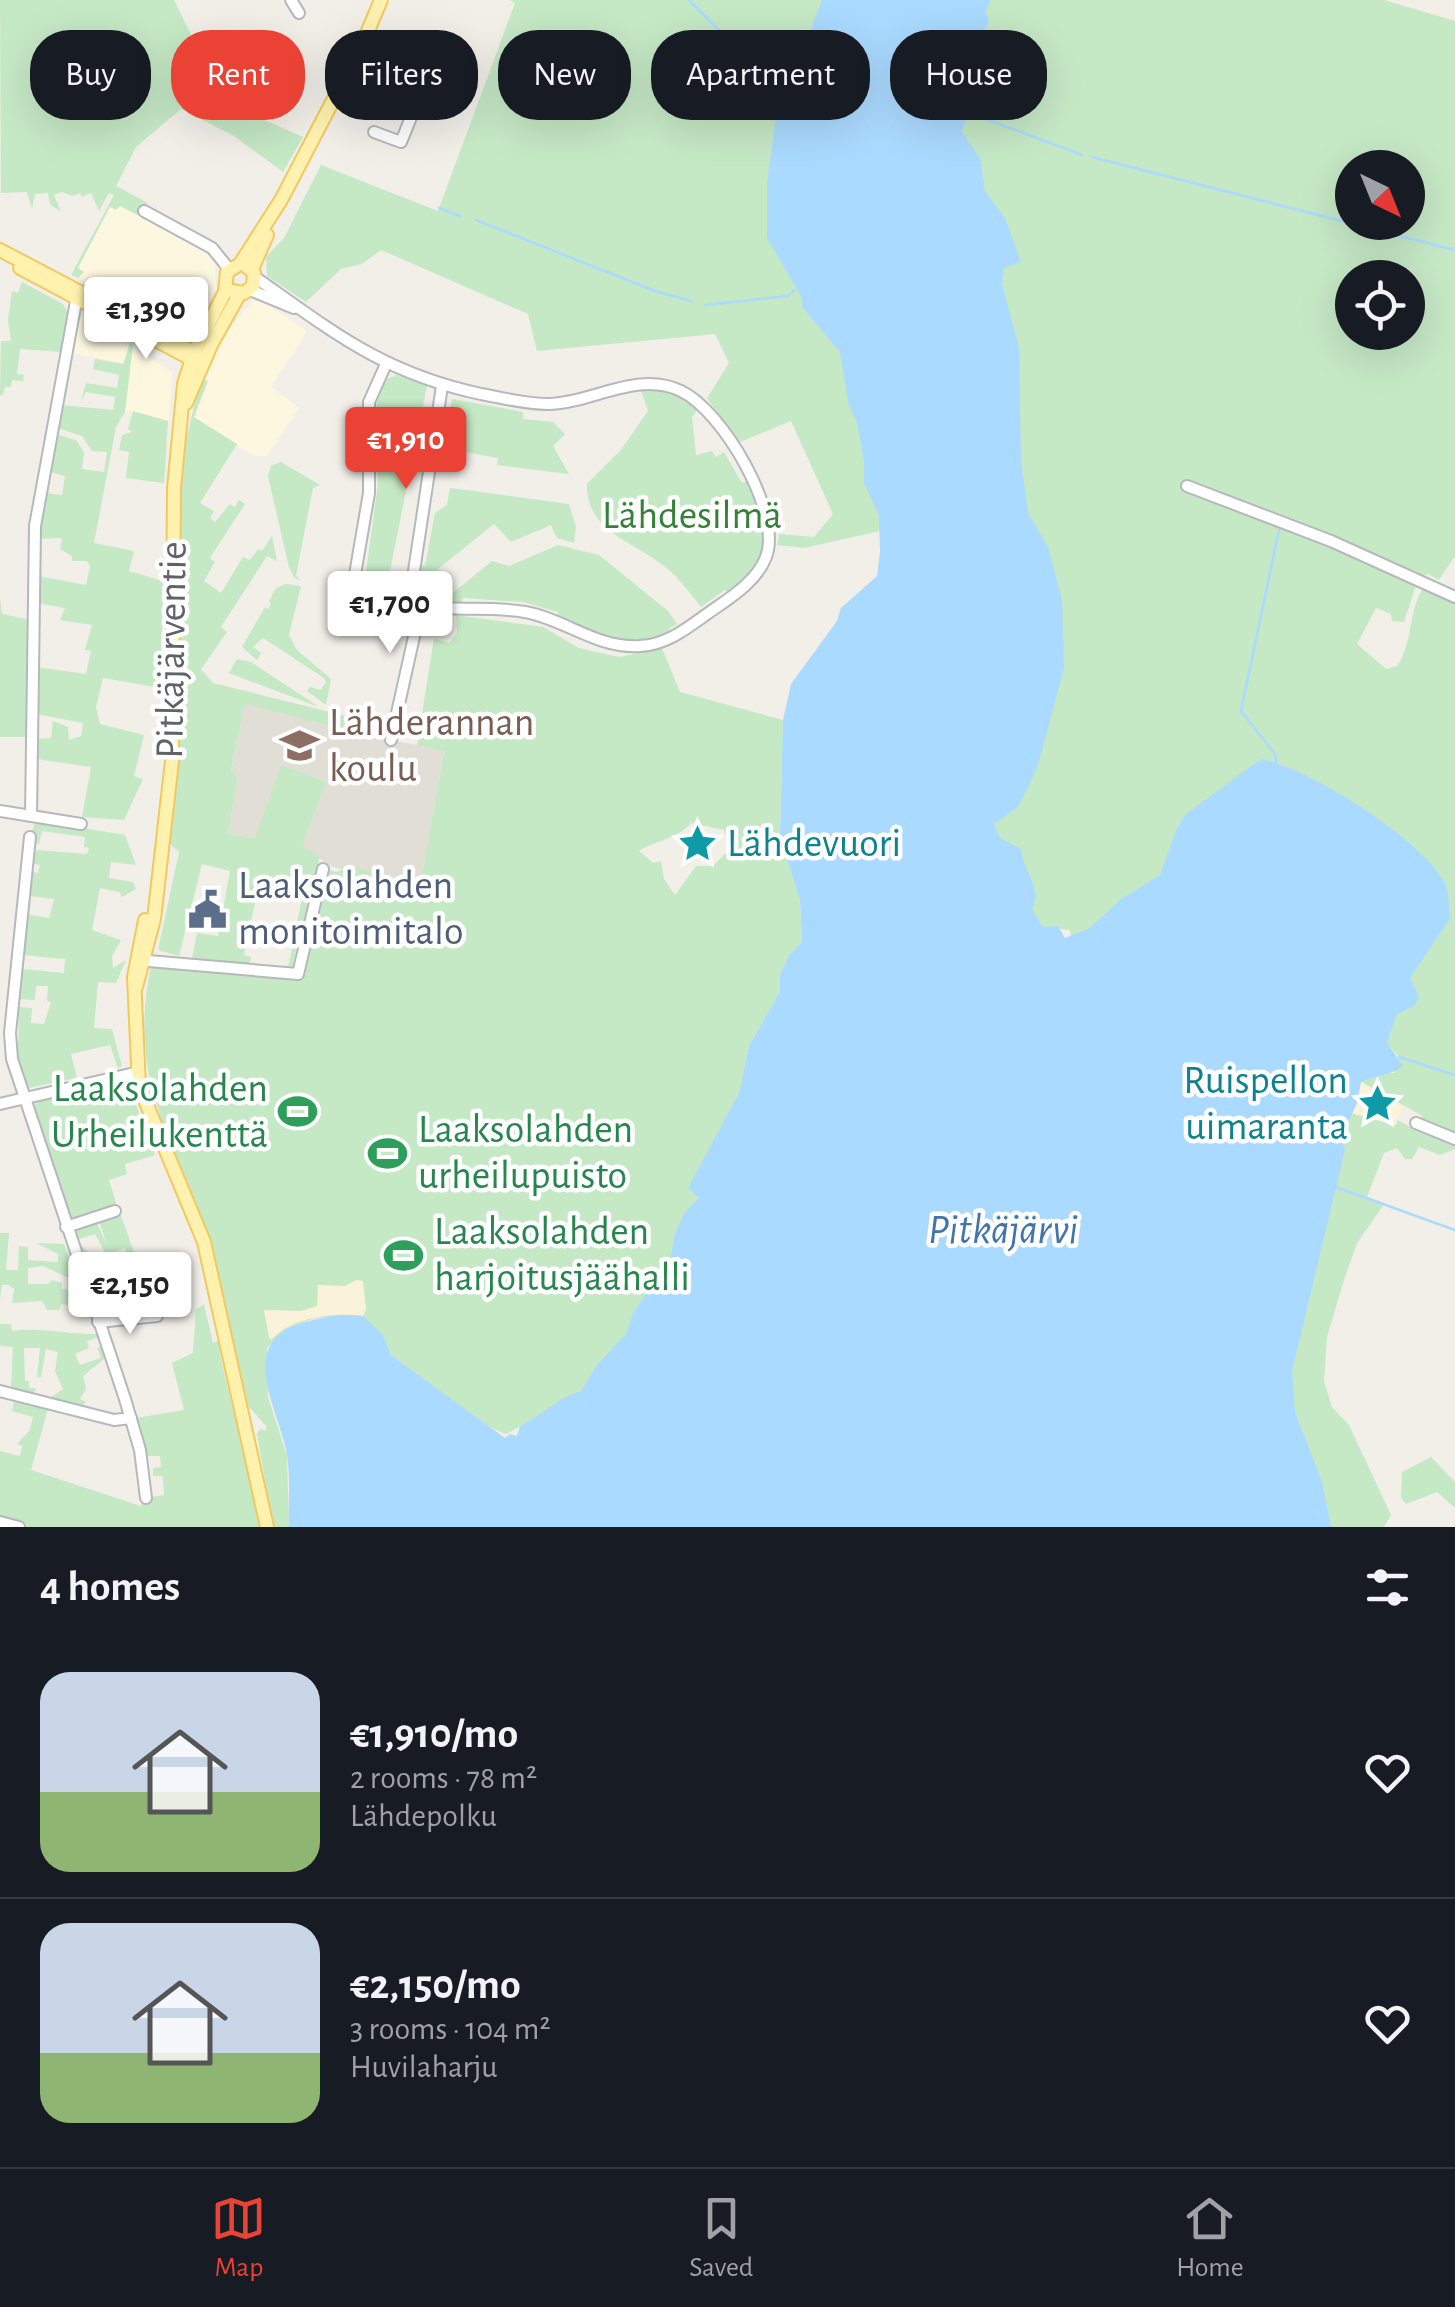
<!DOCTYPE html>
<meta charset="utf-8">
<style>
:root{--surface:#171b24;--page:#20242c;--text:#f1f3f6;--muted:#9ea1a6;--line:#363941;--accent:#ea4335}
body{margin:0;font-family:"Alegreya Sans",sans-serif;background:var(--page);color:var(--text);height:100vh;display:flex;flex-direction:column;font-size:38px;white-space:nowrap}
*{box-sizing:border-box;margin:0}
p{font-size:32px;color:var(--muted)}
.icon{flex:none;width:55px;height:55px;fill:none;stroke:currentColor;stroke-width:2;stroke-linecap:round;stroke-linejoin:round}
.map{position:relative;height:1527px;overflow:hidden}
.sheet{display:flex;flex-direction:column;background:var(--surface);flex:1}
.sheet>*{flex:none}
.guide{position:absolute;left:30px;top:30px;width:1395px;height:90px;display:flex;gap:20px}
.needle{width:65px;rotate:137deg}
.buttons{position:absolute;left:1335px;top:150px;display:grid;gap:20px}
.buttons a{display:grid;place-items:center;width:90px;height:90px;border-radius:50%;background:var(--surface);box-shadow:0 10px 40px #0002;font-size:50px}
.price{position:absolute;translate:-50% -85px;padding:0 22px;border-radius:10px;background:#fff;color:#222;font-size:32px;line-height:65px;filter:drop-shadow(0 2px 5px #0008)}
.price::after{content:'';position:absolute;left:50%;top:60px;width:30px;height:22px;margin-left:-15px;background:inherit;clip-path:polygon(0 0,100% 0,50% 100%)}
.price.selected{background:var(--accent);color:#fff}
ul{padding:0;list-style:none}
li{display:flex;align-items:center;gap:30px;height:250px;padding:0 40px}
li+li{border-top:2px solid var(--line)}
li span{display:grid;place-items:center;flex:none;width:280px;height:200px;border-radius:30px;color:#555}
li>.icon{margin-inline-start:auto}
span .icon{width:120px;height:120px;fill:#fffc;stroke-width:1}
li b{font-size:42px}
h2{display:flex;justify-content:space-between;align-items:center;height:120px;padding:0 40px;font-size:42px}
.chip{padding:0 35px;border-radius:40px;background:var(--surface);box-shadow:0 10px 40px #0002;font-size:35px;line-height:90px}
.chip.selected{background:var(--accent);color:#fff}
.tab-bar{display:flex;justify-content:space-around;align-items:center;height:140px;border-top:2px solid var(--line);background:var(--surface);font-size:28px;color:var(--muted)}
.tab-bar a{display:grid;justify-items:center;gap:5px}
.tab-bar .selected{color:var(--accent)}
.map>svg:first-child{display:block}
.commercial{fill:#fef7e0}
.education{fill:#e1ded6}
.green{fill:#c5e8c5;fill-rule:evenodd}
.sand{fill:#fbf3d9}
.water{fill:#aadaff}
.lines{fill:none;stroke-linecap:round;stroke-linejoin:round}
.stream{stroke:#aadaff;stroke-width:2.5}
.minor-casing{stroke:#b5b8bc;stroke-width:14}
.major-casing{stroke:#f2c960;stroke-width:16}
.minor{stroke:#fff;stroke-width:10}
.major{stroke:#fff2af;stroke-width:12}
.labels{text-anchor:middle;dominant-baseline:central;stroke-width:9;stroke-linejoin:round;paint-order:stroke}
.park-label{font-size:40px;fill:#348238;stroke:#fff}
.street-label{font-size:40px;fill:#5f6368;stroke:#fff}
.education-label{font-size:40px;fill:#785e54;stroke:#fff;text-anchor:start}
.culture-label{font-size:40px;fill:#0d838f;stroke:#fff;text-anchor:start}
.service-label{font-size:40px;fill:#4e5e75;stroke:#fff;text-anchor:start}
.leisure-label{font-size:40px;fill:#27864d;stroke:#fff;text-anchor:start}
.water-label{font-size:42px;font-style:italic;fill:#4174aa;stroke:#fff}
</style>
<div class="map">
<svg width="1455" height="1527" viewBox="0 0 1455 1527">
<rect width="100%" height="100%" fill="#f1efe8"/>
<g class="commercial">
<polygon points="113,199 214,256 216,288 205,309 168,325 75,277 72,273"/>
<polygon points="253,301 262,301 307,331 271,387 299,408 267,456 254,456 189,415 199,378 224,335"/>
<polygon points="83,316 172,372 169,421 125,410 128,364 71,353 76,323"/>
</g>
<polygon class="education" points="245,703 379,738 444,750 419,893 331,866 302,846 228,833 238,778 231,771"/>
<g class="green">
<polygon points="0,0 174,0 203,59 182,77 189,87 303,137 283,172 234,136 181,109 136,147 116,186 148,203 139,212 145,219 120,206 116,210 110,207 78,268 84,272 78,278 71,275 114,195 109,193 99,211 91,193 82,197 80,193 73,196 62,192 54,195 61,212 50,204 48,193 35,194 32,209 27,192 1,193"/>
<polygon points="510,0 849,0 831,294 891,516 880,531 804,548 777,545 779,534 814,537 833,514 791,421 738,443 707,398 729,363 715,334 537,351 528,314 381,250 362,264 341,269 306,302 267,276 266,257 284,238 321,165 438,211 515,3"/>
<path d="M961,0H1384L1455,21V556L1439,580L1428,574L1413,580L1416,585L1404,622L1392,621L1391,614L1376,608L1357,644L1386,669L1397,666C1414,642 1407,614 1423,588L1434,589L1455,601V1149L1440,1155L1419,1147L1412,1159H1405L1397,1148L1384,1153L1367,1197L1385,1203L1357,1243L1344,1280L1327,1337L1324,1381L1332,1407L1349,1425L1391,1515L1384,1527H1324L1310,1492L1322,1482L1285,1396L1324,1183L1351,1113L1395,1125L1397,1120L1414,1129L1424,1126L1421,1115L1361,1082L1376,1073H1394L1399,1057L1387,1043L1135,927L1065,938L1071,937L1070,930L1043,927L997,872L953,200ZM1352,168H1408V222H1352ZM1352,278H1408V332H1352Z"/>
<polygon points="22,282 63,304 70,316 62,352 20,349 17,374 24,375 23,381 12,380 11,387 5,387 3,395 0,395 1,341 11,341 8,320 12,291 18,293"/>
<polygon points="130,343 133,346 125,412 116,427 94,543 134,551 129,571 163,581 161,688 103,678 96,707 100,724 144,735 134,776 143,779 124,820 82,817 91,767 37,759 37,739 51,738 53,721 68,727 69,740 81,736 83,723 37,714 36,667 86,674 91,651 85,650 92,625 60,620 65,608 37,603 38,576 86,585 90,566 87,561 72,561 72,556 60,549 62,538 40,539 45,493 62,495 65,476 50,472 58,435 76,440 84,452 82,469 104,472 107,452 92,451 82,436 58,428 62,405 113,410 115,397 86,392 81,402 86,383 117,388 119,375 93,369 95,359 123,364"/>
<polygon points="397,375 427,386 388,581 402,584 403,576 412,578 409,595 403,597 364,587 378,483 374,424 378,394 387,379"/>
<polygon points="200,378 208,381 194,417 237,444 200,503 214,511 210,518 215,522 230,504 235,507 239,500 245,504 210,558 215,562 204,581 221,593 243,557 250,560 258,549 262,551 272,536 277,561 267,556 221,627 227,632 201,669 213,683 379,724 374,737 245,704 231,770 238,778 228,833 255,838 281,765 326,782 302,846 320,856 292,967 286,964 289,964 304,887 260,879 244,955 251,957 249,964 192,958 197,933 218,936 230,871 202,864 179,956 158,950 179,852 169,843 176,778 179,612 185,577 179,514 182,460"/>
<path d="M640,387L677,392L700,406L692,417L696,455L712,451L716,457L724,452L742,483L747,481L766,527L763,561L729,594L725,590L701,607C690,593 678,577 664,566C631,540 586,531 587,484L620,451L648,411Z"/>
<polygon points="452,399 523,412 523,419 553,422 565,434 553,446 569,474 497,465 498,458 465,452 463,461 442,461"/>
<polygon points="133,411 168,421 164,483 126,478 129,452 119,450 122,435 132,432 128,429"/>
<polygon points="281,462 320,485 313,488 296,575 301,581 294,577 289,567 268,476 271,466"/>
<polygon points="450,488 569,504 576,527 574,543 557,538 551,525 511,542 494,524 438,569 453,589 439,601 417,598 418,565 425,566 435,513 447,505"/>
<path d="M558,545L599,555L668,611L677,624L669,629L672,634C623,647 602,637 557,618L558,612L523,602L463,598L461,604L447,603L448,597L492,561L509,566Z"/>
<polygon points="286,584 301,586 289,635 297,650 331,679 326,705 307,691 310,687 321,690 326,682 324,678 263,638 253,647 261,653 257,660 242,647 265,607 268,609 271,604 269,601 276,588"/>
<polygon points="0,599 2,614 27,619 27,737 0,737"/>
<path d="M456,615L543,627L579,648L619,657L662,648L680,692L783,720L780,838L800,900L802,942L789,955L780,975V991L749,1046L739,1094L657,1351L506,1434L489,1427L391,1355L383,1335C330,1313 313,1306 267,1348L268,1397L287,1456L289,1527H273L257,1434L260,1429L266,1431V1426L249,1407L151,1086C142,1041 142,1005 152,962L298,974L319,891L328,870L337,872L350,866L379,874L378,880L419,892L444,751L417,745L434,639L449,643L457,633ZM691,823L724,830L732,847L713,866H696L675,895L664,879L661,861L653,863L639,851C656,840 678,839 691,823Z"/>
<polygon points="237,659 251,662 319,707 229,673"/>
<polygon points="35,820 125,835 136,865 111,862 109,878 133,882 136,889 122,897 119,892 100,888 92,930 121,940 112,956 113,968 126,960 116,983 98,982 94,1028 112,1029 122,1066 118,1068 110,1045 71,1054 77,1078 28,1088 18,1056 19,1007 32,1008 31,1023 44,1024 51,1002 47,1001 48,986 36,986 35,1000 19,999 22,969 64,973 65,959 23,955 26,914 49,918 54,899 29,896 33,872 38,873 40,865 30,863 37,850 87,854 89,848 84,847 85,837 42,831 39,844 30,842"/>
<polygon points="126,1079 155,1155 125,1164 127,1174 109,1180 117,1206 69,1219 32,1110 38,1101"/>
<polygon points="120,1213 136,1258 130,1260 125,1248 106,1254 95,1234 76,1240 88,1252 82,1255 87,1264 83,1269 72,1229 96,1221 107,1246 99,1220"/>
<polygon points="0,1233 9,1233 6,1270 18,1270 19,1246 28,1247 28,1260 58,1262 58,1254 36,1243 64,1244 79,1283 43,1266 28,1268 28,1284 48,1284 52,1280 62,1283 62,1289 83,1291 88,1307 61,1304 59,1310 47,1310 42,1301 12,1303 14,1289 9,1285 2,1285 0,1299"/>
<path d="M204,1304L213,1343L218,1341C228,1404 252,1463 260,1527H20L0,1521V1451L20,1456L22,1446L17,1444L30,1430L33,1417L12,1411L15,1396L49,1405L31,1470L141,1506V1499L164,1495L163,1476H153V1468L161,1467L160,1456H145L136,1418L184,1410L172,1363L193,1353L196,1310Z"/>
<path d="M0,1324H11L12,1331C39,1327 69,1335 99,1334V1337L87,1341L89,1348L75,1354L80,1365L101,1358L97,1348L102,1345L105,1358L83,1376L86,1389L80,1399L85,1402L83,1409L48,1399L63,1389L55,1371L58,1352L46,1349L41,1377H37L40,1348H24L25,1381H29V1388H36L33,1395L11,1389L13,1347L0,1346Z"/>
<polygon points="1431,1457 1455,1482 1455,1508 1437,1492 1406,1504 1401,1498 1402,1472"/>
</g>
<g class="sand">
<polygon points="1361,1082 1402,1106 1396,1125 1351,1113"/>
<path d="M356,1280L363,1281L366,1309L363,1316C334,1312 292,1317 271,1340L269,1337L264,1310L301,1311L317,1306L318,1285L345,1286Z"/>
</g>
<path class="water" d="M822,0H991L985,12L989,20L982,42L992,52L985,95L975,103L961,131L980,158L985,191L1005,218L1021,262L1004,268L1002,284L1019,347L1021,460L1028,513L1048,547L1062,599L1064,668L1039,762L1028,788L1017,808L994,824L1000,838L1021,849C1022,870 1043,887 1032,909L1043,927L1058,926L1065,938L1090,928L1120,900L1160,875L1177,828L1186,814L1261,759C1307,767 1422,839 1444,882C1450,893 1449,908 1449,920L1410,978L1419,997L1414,1006L1397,1014L1387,1042L1403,1066C1391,1075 1375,1076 1361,1082L1357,1103L1341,1139L1345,1150L1292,1371L1295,1412L1322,1482L1331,1527H289C288,1502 291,1473 286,1449C276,1405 237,1342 302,1323C324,1317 340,1313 363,1316L383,1335L391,1355L505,1438L510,1434L517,1436L520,1426C542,1415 558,1398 581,1391L597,1365L626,1334L633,1313L671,1258L674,1236L685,1212L699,1198L688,1188L739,1093L749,1046L780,991V975L789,955L802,942L800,900L780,838L783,720L791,684L837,621L841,608L877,576L880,552L879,516L864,483V460L857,423L849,406L840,352L802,307V298L767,238V182L781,83L802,53Z"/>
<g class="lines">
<g class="stream">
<polyline points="689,0 760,71 781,83"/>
<polyline points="970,113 1082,155"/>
<polyline points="1092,157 1455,250"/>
<polyline points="439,208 460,216"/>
<polyline points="476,220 655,291 692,301"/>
<polyline points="705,305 788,296 795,290"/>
<polyline points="1276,762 1275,754 1241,711 1279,530"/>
<polyline points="1399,1057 1455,1075"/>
<polyline points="1333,1186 1455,1230"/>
</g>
<defs>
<g id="minor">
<polyline points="291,0 299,13"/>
<polyline points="362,45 417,72 429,73"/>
<polyline points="374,132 401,142 429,73 462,57"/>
<polyline points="144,211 212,248 229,269"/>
<path d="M255,277C333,332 383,373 481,394C503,398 525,404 548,404C593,403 637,370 681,391C722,410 783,513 766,557C756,583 728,599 707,614C686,629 666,645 640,646C597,649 565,619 525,612C497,607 469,610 442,608C411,605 382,598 352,592L369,493V402L386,364"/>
<polyline points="250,290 294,308"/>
<polyline points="1187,486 1331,541 1455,597"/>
<polyline points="409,604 442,386"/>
<polyline points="391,740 421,605"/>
<polyline points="0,811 81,824"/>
<polyline points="31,816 35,526 77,296"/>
<polyline points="30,837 10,1033 12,1059 125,1399 140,1450 146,1498"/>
<polyline points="137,960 298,974 323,869"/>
<polyline points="0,1104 139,1072"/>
<polyline points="1416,1123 1455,1139"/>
<polyline points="66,1227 115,1211"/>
<polyline points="98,1322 157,1316"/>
<polyline points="0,1391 114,1420 131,1418"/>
<polyline points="0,1522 19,1527"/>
</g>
<g id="major">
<polyline points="0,250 194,352 203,361"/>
<polyline points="20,268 195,361"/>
<polyline points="252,269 267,235"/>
<polyline points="232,291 244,293 253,286 254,273 245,265"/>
<polyline points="186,403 212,343 240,293"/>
<polyline points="145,920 134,977 139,1086 204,1242 267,1527"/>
<polyline points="136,987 154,919 172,761 174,488 184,384 194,352 225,292 227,272 240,264 281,200 362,45 381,0"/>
</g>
</defs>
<use href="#minor" class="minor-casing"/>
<use href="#major" class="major-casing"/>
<use href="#minor" class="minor"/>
<use href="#major" class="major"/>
</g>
<defs>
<symbol id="school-bare" viewBox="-9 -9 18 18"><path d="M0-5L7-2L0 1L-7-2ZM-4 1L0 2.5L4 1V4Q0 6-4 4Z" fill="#8d6e63" stroke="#fff" stroke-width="2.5" paint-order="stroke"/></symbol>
<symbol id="sight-bare" viewBox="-9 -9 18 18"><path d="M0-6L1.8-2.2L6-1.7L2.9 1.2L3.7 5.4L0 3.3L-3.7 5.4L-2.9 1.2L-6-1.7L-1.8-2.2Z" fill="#0f9aa8" stroke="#fff" stroke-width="2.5" paint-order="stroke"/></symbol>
<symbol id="civic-bare" viewBox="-9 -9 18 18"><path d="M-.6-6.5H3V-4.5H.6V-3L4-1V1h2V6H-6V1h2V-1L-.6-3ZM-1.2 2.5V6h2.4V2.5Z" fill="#5c6f8a" stroke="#fff" stroke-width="2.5" paint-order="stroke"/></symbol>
<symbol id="stadium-bare" viewBox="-9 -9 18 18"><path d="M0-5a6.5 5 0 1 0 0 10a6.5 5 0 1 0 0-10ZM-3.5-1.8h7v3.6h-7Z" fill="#2e9e5b" stroke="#fff" stroke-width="2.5" paint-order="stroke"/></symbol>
</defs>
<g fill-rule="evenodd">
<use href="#school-bare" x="272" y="718" width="55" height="55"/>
<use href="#sight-bare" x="670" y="816" width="55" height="55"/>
<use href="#civic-bare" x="180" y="882" width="55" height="55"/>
<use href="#sight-bare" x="1350" y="1076" width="55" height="55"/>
<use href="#stadium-bare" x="270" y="1084" width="55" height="55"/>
<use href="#stadium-bare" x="360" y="1126" width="55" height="55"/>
<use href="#stadium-bare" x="376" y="1228" width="55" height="55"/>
</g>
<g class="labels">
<g class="park-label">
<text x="692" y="516">Lähdesilmä</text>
</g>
<g class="street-label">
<text transform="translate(172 650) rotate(-89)">Pitkäjärventie</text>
</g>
<g class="education-label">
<text x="329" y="723">Lähderannan<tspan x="329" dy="46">koulu</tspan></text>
</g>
<g class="culture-label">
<text x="727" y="844">Lähdevuori</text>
<text x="1348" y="1081" text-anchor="end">Ruispellon<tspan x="1348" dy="46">uimaranta</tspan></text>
</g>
<g class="service-label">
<text x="238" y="886">Laaksolahden<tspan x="238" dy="46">monitoimitalo</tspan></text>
</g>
<g class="leisure-label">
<text x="268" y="1089" text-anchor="end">Laaksolahden<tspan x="268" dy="46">Urheilukenttä</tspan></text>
<text x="418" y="1130">Laaksolahden<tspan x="418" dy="46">urheilupuisto</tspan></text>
<text x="434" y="1232">Laaksolahden<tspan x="434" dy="46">harjoitusjäähalli</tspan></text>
</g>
<g class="water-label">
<text x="1003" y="1230">Pitkäjärvi</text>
</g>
</g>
</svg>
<div class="buttons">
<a><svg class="needle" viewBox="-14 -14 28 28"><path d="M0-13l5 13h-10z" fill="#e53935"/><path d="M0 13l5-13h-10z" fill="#9ea1a6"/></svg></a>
<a><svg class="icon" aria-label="locate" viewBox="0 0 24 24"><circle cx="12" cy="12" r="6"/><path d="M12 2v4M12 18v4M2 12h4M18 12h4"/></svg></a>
</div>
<b class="price" style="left:146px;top:362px">€1,390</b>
<b class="price selected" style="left:406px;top:492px">€1,910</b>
<b class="price" style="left:390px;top:656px">€1,700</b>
<b class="price" style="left:130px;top:1337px">€2,150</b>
<div class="guide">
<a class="chip">Buy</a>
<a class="chip selected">Rent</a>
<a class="chip">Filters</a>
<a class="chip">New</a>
<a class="chip">Apartment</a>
<a class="chip">House</a>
</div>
</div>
<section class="sheet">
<h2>4 homes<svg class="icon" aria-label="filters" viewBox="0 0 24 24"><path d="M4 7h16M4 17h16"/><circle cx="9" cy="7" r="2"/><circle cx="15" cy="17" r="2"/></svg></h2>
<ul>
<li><span style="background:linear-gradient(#c9d6e8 60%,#8fb573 0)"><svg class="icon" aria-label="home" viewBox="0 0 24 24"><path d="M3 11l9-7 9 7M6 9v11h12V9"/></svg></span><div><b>€1,910/mo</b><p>2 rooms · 78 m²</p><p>Lähdepolku</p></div><svg class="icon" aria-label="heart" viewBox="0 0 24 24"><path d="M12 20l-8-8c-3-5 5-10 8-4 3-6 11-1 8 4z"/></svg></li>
<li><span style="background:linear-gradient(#c9d6e8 65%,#8fb573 0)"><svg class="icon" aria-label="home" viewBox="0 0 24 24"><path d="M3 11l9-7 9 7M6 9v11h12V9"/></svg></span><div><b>€2,150/mo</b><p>3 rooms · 104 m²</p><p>Huvilaharju</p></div><svg class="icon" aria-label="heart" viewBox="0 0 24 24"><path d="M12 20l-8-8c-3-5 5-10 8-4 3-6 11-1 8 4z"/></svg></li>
</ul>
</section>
<nav class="tab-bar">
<a class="selected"><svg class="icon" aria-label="map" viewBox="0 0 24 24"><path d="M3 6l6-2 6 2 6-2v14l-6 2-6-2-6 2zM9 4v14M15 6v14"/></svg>Map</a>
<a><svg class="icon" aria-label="saved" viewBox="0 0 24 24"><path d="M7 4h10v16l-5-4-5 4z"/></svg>Saved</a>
<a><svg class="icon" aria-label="home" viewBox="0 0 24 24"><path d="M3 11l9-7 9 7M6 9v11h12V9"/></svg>Home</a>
</nav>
